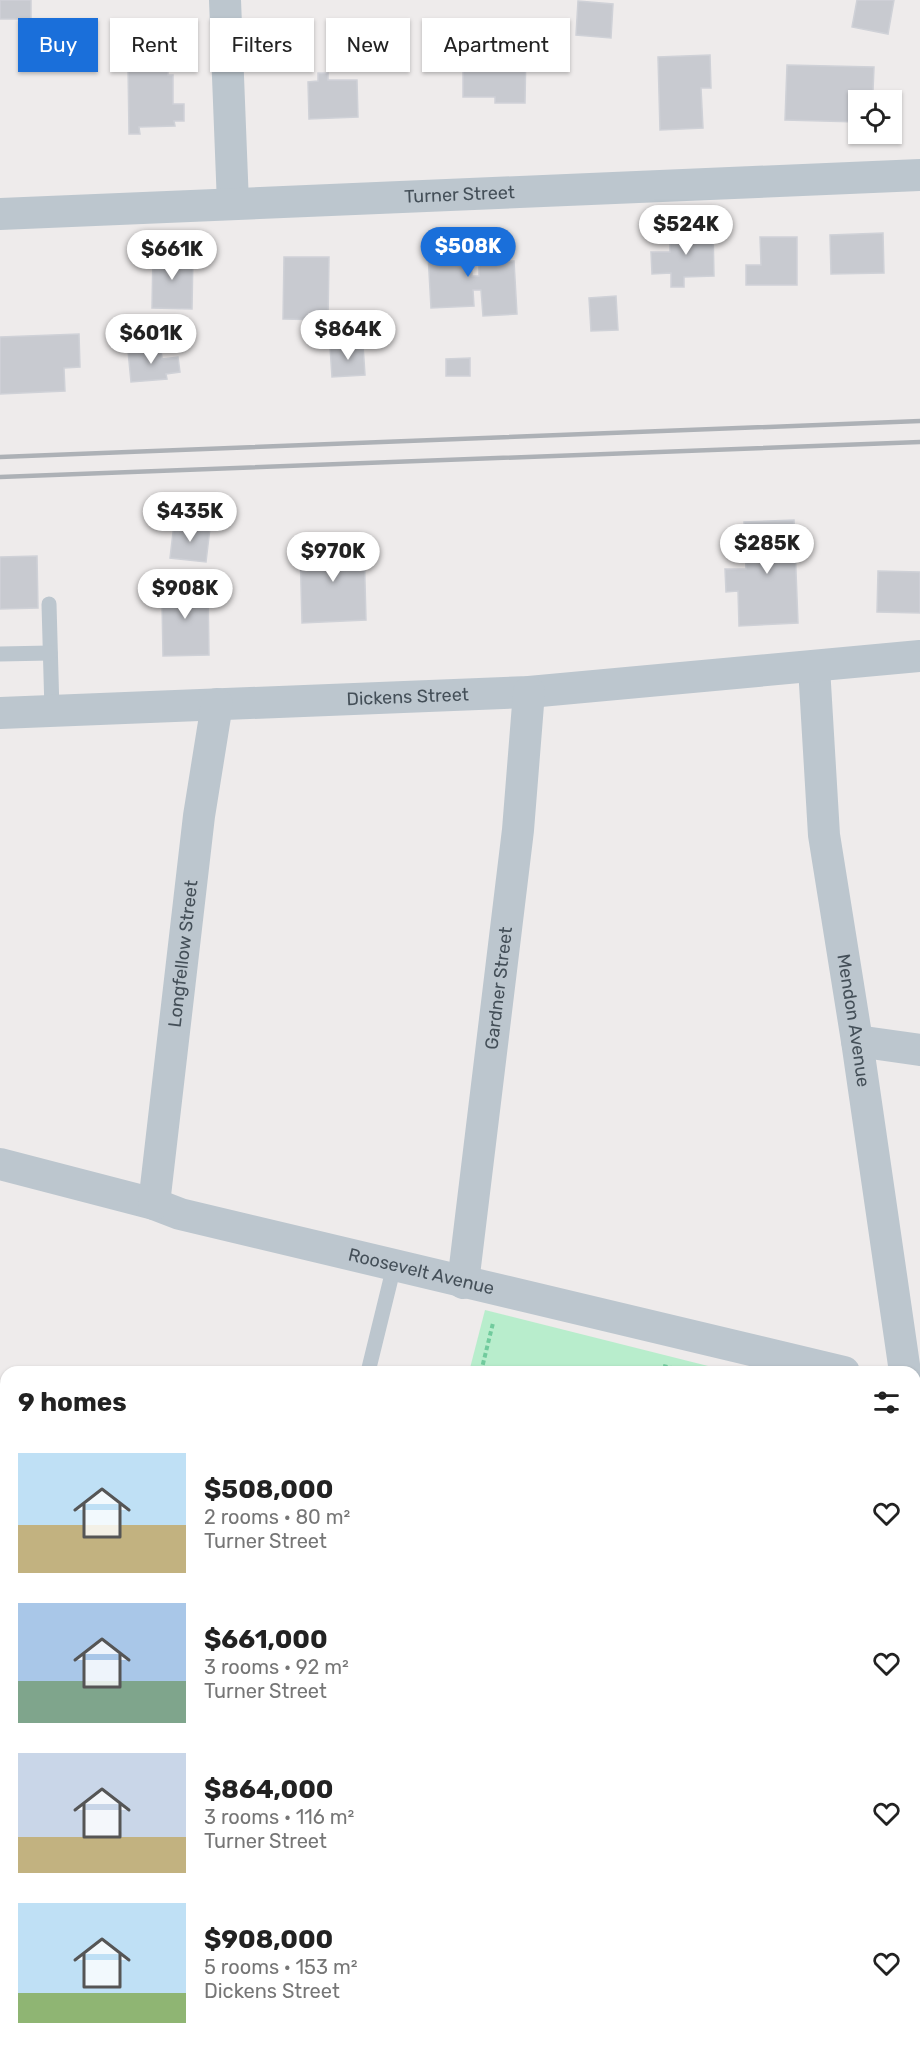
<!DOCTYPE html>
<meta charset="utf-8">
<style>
:root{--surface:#fff;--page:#f6f6f6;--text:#222;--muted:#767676;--accent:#1a6fda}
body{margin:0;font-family:Rubik,sans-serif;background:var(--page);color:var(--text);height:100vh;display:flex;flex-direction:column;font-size:22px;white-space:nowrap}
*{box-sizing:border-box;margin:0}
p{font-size:20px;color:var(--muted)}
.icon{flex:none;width:33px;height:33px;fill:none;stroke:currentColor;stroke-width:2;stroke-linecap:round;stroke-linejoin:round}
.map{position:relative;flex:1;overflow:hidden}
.details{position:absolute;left:0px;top:1366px;width:921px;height:686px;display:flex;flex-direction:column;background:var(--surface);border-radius:18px 18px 0 0;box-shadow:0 2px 4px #0004}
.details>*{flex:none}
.banner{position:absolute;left:18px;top:18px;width:600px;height:54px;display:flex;gap:12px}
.controls{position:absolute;left:848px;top:90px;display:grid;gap:12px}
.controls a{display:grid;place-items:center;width:54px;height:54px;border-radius:0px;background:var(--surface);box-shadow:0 2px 4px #0004;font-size:30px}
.price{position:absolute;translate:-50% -51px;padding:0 14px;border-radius:21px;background:#fff;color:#222;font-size:20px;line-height:39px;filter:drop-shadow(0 2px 3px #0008)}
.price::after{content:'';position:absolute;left:50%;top:36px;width:18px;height:14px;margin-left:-9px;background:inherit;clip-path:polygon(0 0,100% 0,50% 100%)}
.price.on{background:var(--accent);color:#fff}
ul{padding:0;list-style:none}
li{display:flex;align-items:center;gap:18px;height:150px;padding:0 18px}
li span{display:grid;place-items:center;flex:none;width:168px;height:120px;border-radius:0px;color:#555}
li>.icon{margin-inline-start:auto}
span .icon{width:72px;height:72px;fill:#fffc;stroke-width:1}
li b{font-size:26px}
h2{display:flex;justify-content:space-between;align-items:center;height:72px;padding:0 18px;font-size:26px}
.chip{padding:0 21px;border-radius:0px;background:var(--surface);box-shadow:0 2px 4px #0004;font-size:21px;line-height:54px}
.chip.on{background:var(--accent);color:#fff}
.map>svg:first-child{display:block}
.commercial{fill:#fbf3e2}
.green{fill:#b8edcc}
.building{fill:#c8cad0;stroke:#cfd1d7;stroke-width:1.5}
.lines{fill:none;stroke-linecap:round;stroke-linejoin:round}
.path{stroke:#71cb9d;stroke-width:4;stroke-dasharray:4.5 3;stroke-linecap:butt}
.service{stroke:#bcc6ce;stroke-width:15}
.minor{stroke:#bcc6ce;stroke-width:32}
.rail{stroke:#adb1b6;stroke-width:4.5}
.labels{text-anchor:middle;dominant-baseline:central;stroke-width:5;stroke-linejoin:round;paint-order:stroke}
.street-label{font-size:18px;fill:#444f58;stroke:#fff}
</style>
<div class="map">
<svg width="920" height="2051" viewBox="0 0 920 2051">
<rect width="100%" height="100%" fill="#eeebeb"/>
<polygon class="commercial" points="0,2015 6,2016 6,2046 174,2046 202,2051 0,2051"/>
<g class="green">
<polygon points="485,1310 732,1372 469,1372"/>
<polygon points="915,1604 920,1637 920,1799 915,1798"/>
</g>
<g class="building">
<rect x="0" y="0" width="31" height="19"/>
<polygon points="857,0 894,0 888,34 852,27"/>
<polygon points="578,1 613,4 611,38 576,35"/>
<polygon points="463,41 492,41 493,46 526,46 525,103 495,103 495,97 463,97"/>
<polygon points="710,55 711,88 701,88 703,128 660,130 658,57"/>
<polygon points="128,65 168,65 168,75 173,75 173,104 184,104 184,121 174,121 175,126 139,127 140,134 129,134"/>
<polygon points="787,65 874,67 873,91 866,91 865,100 858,100 858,122 785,120"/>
<polygon points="318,73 328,73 328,80 357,80 358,117 309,119 308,82 318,81"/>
<polygon points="713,229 714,276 684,277 684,287 671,287 671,273 652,274 651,252 670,252 670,231"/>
<polygon points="883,233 884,273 831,274 830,235"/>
<polygon points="470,234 472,276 479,276 479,263 514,261 517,314 483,316 481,290 473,290 474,306 431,308 427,236"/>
<polygon points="760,237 797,237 797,285 746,285 746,265 761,265"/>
<polygon points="153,252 193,253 192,309 152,308"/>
<polygon points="284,257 329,257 328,320 283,319"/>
<polygon points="616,296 618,330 591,331 589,298"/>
<polygon points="79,334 80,367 64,368 65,391 0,394 0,337"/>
<polygon points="363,345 365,375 332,377 330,347"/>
<polygon points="161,348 162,359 178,357 180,372 166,374 167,379 131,382 128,351"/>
<polygon points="470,358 470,376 446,376 446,359"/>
<polygon points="794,520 798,623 739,626 738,591 726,592 725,569 746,569 744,522"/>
<polygon points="174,524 210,528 206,562 170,558"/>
<polygon points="364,544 366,620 302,623 300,546"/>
<polygon points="37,556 38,608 0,609 0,557"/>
<polygon points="878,571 920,572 920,613 877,612"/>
<polygon points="208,586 209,655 163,656 162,602 155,603 155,588"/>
</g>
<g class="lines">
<g class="path">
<polyline points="663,1366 688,1372"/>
<polyline points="481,1372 493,1323"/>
<polyline points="915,1727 920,1765"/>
<polyline points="915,1787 920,1788"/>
</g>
<g class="service">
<polyline points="49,604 52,711"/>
<polyline points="0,654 50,653"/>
<polyline points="368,1372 394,1266"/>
</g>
<g class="minor">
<polyline points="225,0 233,204"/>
<path id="s1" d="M0,214L920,175"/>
<path id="s2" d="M814,667L824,835L857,1041L905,1372"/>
<path id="s3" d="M0,713L529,692L920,656"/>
<polyline points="857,1041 920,1050"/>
<path id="s4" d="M0,1164L154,1204L180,1214L844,1372"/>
<path id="s5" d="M154,1204L199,816L217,704"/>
<path id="s6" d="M463,1283L518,830L529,692"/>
<polyline points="915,1453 920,1485"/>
<polyline points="0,1785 6,1787"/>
<polyline points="915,1982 920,1983"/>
</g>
<g class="rail">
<polyline points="0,457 920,421"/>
<polyline points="0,477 920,442"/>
</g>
</g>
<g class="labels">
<g class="street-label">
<text stroke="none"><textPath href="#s1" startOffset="460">Turner Street</textPath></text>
<text stroke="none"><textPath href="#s3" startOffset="408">Dickens Street</textPath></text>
<text stroke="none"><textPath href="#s5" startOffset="252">Longfellow Street</textPath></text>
<text stroke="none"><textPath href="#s6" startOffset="297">Gardner Street</textPath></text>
<text stroke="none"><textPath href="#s2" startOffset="356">Mendon Avenue</textPath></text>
<text stroke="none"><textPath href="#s4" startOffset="435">Roosevelt Avenue</textPath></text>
</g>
</g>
</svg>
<div class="controls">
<a><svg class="icon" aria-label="locate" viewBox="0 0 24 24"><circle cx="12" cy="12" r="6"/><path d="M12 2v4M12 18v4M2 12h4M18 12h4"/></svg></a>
</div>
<b class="price" style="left:686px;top:256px">$524K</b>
<b class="price on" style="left:468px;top:278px">$508K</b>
<b class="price" style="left:172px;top:281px">$661K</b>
<b class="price" style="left:348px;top:361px">$864K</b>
<b class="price" style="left:151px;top:365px">$601K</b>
<b class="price" style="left:190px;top:543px">$435K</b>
<b class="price" style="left:767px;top:575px">$285K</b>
<b class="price" style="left:333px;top:583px">$970K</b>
<b class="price" style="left:185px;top:620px">$908K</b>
<div class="banner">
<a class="chip on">Buy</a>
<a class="chip">Rent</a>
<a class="chip">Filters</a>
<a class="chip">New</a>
<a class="chip">Apartment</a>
</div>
<section class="details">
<h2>9 homes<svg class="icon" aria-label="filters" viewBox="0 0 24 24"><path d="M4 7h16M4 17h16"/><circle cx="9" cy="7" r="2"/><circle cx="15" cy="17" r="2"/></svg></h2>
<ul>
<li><span style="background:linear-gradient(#bfe0f5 60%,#c2b280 0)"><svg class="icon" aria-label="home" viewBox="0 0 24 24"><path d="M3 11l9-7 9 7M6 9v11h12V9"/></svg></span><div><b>$508,000</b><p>2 rooms · 80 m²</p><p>Turner Street</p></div><svg class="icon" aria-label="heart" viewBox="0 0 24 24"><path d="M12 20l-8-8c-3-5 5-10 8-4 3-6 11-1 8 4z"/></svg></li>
<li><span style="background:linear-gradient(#a9c7e8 65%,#7fa58c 0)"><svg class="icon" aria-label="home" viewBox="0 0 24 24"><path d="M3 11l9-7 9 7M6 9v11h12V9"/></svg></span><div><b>$661,000</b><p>3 rooms · 92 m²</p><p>Turner Street</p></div><svg class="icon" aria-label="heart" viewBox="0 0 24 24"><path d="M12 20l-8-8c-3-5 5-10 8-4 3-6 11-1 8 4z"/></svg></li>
<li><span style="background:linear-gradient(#c9d6e8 70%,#c2b280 0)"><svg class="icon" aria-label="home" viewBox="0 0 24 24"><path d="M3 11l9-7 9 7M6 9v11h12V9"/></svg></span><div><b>$864,000</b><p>3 rooms · 116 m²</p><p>Turner Street</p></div><svg class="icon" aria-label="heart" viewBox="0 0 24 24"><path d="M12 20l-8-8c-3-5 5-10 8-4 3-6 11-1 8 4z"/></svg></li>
<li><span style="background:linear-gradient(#bfe0f5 75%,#8fb573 0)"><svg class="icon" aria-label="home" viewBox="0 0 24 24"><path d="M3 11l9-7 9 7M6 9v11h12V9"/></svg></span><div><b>$908,000</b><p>5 rooms · 153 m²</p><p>Dickens Street</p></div><svg class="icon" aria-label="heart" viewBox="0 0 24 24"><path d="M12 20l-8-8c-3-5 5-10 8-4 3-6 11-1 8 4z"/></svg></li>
</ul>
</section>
</div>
